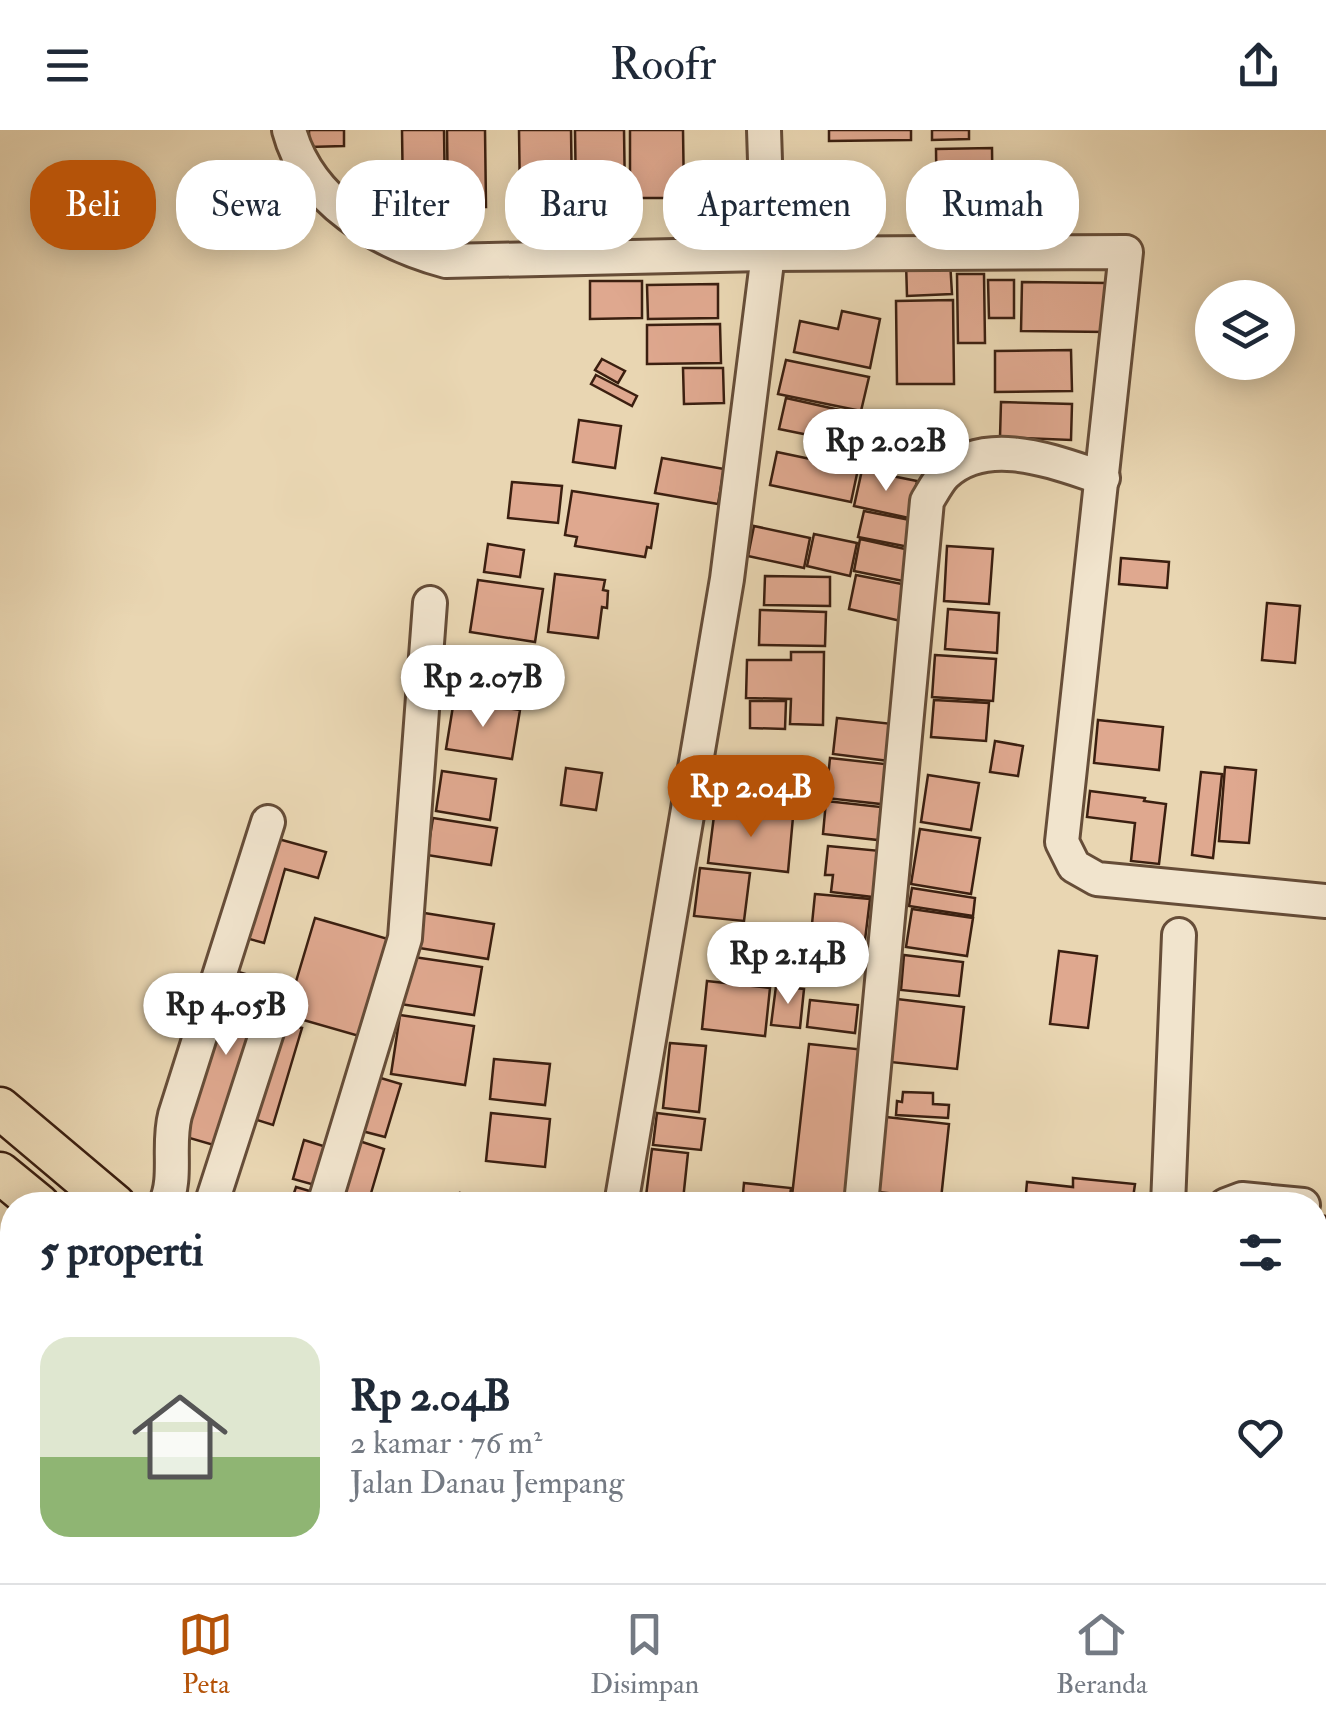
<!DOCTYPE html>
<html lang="id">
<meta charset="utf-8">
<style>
:root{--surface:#fff;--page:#f6f6f7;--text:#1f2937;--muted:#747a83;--line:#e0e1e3;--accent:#b45309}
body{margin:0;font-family:"IM FELL Double Pica",serif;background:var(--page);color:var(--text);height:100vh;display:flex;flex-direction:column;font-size:38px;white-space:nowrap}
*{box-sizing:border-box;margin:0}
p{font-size:32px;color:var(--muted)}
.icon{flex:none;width:55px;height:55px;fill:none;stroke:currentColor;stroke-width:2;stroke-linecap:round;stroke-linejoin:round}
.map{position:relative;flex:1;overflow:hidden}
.details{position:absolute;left:0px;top:1062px;width:1328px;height:392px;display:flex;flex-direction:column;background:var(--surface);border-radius:40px 40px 0 0;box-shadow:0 5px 25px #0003}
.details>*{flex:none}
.guide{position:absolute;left:30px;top:30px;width:1268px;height:90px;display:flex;gap:20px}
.controls{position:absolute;left:1195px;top:150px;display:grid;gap:20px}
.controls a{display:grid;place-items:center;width:100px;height:100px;border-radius:50%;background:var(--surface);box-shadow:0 5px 25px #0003;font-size:50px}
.price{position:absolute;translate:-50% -85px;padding:0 22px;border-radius:35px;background:#fff;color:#222;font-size:32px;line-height:65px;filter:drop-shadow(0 2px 5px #0008)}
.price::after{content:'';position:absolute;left:50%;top:60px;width:30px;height:22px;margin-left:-15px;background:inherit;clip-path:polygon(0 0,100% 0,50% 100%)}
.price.current{background:var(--accent);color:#fff}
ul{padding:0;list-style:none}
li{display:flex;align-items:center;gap:30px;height:250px;padding:0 40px}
li span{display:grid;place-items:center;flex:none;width:280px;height:200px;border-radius:30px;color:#555}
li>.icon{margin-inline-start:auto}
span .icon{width:120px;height:120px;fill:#fffc;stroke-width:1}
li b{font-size:42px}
h2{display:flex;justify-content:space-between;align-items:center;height:120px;padding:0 40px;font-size:42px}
.chip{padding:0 35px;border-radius:40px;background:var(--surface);box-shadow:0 5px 25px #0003;font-size:35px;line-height:90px}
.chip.current{background:var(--accent);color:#fff}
header{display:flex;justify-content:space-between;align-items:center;height:130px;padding:0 40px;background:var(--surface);font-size:45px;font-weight:600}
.dock{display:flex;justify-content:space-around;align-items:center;height:140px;border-top:2px solid var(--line);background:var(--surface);font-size:28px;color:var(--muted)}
.dock a{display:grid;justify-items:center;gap:5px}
.dock .current{color:var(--accent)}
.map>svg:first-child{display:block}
.building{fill:#dfa88f;stroke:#3b1f10;stroke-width:2.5}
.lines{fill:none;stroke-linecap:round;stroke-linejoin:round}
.minor-casing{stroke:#664d38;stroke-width:38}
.major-casing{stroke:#3b1f10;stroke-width:45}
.minor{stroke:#f1e4cd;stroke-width:32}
.major{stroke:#e9d6b2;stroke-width:40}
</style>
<header><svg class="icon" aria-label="menu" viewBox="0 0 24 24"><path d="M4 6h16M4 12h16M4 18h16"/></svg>Roofr<svg class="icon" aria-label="share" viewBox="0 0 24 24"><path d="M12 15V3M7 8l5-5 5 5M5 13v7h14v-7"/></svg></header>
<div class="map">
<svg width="1326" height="1453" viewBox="0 0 1326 1453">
<rect width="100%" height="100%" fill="#e9d6b2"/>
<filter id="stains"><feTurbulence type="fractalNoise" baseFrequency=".002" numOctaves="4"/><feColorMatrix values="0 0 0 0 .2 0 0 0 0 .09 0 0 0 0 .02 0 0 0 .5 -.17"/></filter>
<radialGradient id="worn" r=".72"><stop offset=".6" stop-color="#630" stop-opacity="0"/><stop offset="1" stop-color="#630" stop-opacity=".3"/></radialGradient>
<g class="building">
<polygon points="309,0 344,0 344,16 309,17"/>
<polygon points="402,0 444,0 445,68 403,69"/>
<polygon points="447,0 485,0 486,77 448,77"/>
<polygon points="519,0 571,0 572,69 520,70"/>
<polygon points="575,0 624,0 625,68 576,68"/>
<polygon points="630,0 683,0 684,68 630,68"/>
<polygon points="829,0 911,0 911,10 829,11"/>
<polygon points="932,0 969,0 969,9 932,10"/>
<polygon points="992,18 993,98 937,99 936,19"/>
<polygon points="950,131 952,164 907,166 906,132"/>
<polygon points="957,144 984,144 985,213 958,213"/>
<polygon points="988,150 1014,150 1014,188 989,188"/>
<polygon points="590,151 642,151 642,188 590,189"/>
<polygon points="1022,152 1109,153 1108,202 1021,201"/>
<polygon points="718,154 718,188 648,189 647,155"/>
<polygon points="953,170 954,254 897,254 896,171"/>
<polygon points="842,181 880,189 870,238 794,222 800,191 838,199"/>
<polygon points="720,194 721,233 647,234 647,195"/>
<polygon points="1071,220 1072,261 995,262 995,221"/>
<polygon points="602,229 625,241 618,253 595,240"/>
<polygon points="786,230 869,247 861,281 778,264"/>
<polygon points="683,238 723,238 724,273 684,274"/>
<polygon points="596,245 637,266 632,276 591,254"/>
<polygon points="786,268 844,281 838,311 779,299"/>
<polygon points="1001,272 1072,274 1071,310 1000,307"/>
<polygon points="579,290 621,296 615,338 573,332"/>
<polygon points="777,322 858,339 851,372 770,355"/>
<polygon points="662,328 724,339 718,374 655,363"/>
<polygon points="862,340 917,351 909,388 854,376"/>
<polygon points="512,352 562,356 558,393 508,388"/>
<polygon points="572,361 658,374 651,418 647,417 645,427 575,416 577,407 565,405"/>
<polygon points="864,381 915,391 909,417 858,407"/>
<polygon points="754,396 810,408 804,438 748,426"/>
<polygon points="814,404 857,413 850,446 807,436"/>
<polygon points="860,409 914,421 908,452 854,441"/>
<polygon points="488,414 524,420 520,447 484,442"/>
<polygon points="947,416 993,419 989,474 944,471"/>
<polygon points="1121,428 1169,432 1167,458 1119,454"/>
<polygon points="555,444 605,450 603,460 608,461 607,478 602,477 598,508 548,502"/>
<polygon points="856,445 912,456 905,492 849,479"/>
<polygon points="765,446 830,447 830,476 764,475"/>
<polygon points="478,450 543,459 535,512 470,502"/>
<polygon points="1267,473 1300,476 1295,533 1262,530"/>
<polygon points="948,479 999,483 997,523 945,519"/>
<polygon points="760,480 826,482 825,516 759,515"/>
<polygon points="461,520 532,531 526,572 454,561"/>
<polygon points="791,522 824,522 823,595 790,594 791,569 746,568 747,530 791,530"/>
<polygon points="935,525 996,529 993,571 932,567"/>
<polygon points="454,570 520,580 512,629 446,619"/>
<polygon points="934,570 989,573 986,611 931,607"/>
<polygon points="750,571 786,571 785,599 750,598"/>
<polygon points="837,588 893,594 889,631 833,624"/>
<polygon points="1098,590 1163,597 1159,640 1094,633"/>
<polygon points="995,611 1023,616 1018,646 990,642"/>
<polygon points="830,628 894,635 890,675 826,668"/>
<polygon points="736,629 819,638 815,680 731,671"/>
<polygon points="1225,637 1256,640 1249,713 1219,711"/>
<polygon points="566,638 602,643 596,680 561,675"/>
<polygon points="442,641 496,649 490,690 436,681"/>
<polygon points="1201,642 1222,644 1213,728 1192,725"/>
<polygon points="928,645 979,653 971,700 921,692"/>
<polygon points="1090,661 1145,668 1144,671 1166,674 1159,734 1131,731 1135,693 1087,687"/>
<polygon points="826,671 881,677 878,710 823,704"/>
<polygon points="715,678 793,687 788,742 708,733"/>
<polygon points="433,688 497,698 491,735 427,725"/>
<polygon points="920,699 980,708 971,764 911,754"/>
<polygon points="271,707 326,722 318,748 285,739 264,813 242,807"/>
<polygon points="828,716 881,721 873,767 831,762 833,745 825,745"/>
<polygon points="700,738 750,743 744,791 694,786"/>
<polygon points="912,758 975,768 973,786 909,776"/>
<polygon points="815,764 870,769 865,810 811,804"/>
<polygon points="912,779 973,788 967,826 906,817"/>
<polygon points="418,782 494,794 488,829 413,817"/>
<polygon points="315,788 395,811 366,908 286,885"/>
<polygon points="1059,821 1097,826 1088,898 1050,894"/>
<polygon points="904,825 963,832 959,866 901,860"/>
<polygon points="407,826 482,837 474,885 400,874"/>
<polygon points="228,839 273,852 224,1018 179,1005"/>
<polygon points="707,851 770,858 765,906 702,899"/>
<polygon points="776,856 804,859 800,898 771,895"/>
<polygon points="897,869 964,877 957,939 890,932"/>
<polygon points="810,870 858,875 855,903 807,897"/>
<polygon points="400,885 474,896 465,955 391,944"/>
<polygon points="279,892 302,898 273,995 251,988"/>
<polygon points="670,913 706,916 699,982 663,978"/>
<polygon points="809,914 875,921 858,1075 791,1075"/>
<polygon points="494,929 550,934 545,975 490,969"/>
<polygon points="374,946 401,954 385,1007 358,1000"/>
<polygon points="903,962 933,963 933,974 949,975 948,988 896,985 897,971 902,972"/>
<polygon points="491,983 550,989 545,1037 486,1031"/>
<polygon points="657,983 705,989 701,1020 653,1015"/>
<polygon points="886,987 949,994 941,1069 878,1062"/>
<polygon points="353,1009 384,1019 369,1070 338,1061"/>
<polygon points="304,1010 333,1019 322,1057 293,1049"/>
<polygon points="652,1019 688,1023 683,1070 646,1066"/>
<polygon points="1073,1048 1135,1054 1132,1075 1025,1075 1027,1052 1073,1057"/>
<polygon points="744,1053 791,1058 789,1075 742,1075"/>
<polygon points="296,1057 320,1064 317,1075 290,1075"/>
<polygon points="460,1063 488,1068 487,1075 458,1075"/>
<polygon points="879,1065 938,1072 938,1075 878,1075"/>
<polygon points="1315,1084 1326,1086 1326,1112 1315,1110"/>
<polygon points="1315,1305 1326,1306 1326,1354 1315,1353"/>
<rect x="58" y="1442" width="42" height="11"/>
<polygon points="295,1442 340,1442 335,1453 315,1453"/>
<polygon points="389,1442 430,1442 430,1453 390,1453"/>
</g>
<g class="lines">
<defs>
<g id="minor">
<path d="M289,0C308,71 379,113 446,131L768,124L1126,122L1062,712L1074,736L1097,749L1326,771"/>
<path d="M165,1075C178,1047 167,1016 175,985L268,692"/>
<polyline points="211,1075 274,880"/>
<polyline points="324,1075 405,808 430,473"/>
<polyline points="621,1075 727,449 768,124 764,0"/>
<path d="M861,1075L927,371C932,363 938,351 945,344C988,304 1056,333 1103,348"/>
<polyline points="1168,1075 1179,805"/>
<polyline points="1226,1075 1242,1069 1303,1075"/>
<polyline points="0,1322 12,1312"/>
<polyline points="825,1453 826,1442"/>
<polyline points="1047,1453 1047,1442"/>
<polyline points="1137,1453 1139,1442"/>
<polyline points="1191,1453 1192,1442"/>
</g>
<g id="major">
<polyline points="0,978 115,1075"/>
<polyline points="0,1043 39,1075"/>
<polyline points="540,1442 563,1453"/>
<polyline points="663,1442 694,1453"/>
</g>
</defs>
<use href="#minor" class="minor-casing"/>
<use href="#major" class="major-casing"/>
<use href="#minor" class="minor"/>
<use href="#major" class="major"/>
</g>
<rect width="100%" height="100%" filter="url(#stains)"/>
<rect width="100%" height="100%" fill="url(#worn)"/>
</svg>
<div class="controls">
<a><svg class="icon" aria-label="layers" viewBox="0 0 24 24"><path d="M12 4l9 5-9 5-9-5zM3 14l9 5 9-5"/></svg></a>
</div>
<b class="price" style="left:886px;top:364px">Rp 2.02B</b>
<b class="price" style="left:483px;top:600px">Rp 2.07B</b>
<b class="price current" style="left:751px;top:710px">Rp 2.04B</b>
<b class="price" style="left:788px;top:877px">Rp 2.14B</b>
<b class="price" style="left:226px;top:928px">Rp 4.05B</b>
<div class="guide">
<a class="chip current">Beli</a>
<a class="chip">Sewa</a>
<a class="chip">Filter</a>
<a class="chip">Baru</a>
<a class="chip">Apartemen</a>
<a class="chip">Rumah</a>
</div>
<section class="details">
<h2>5 properti<svg class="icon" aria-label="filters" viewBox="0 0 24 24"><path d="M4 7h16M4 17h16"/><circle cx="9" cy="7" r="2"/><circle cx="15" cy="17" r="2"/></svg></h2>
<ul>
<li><span style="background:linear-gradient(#dfe7d0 60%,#8fb573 0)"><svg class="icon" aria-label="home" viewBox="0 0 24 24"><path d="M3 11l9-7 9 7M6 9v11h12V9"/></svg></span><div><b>Rp 2.04B</b><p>2 kamar · 76 m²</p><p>Jalan Danau Jempang</p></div><svg class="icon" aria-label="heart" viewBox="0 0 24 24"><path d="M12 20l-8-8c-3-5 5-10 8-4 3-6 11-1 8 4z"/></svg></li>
</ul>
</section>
</div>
<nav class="dock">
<a class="current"><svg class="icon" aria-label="map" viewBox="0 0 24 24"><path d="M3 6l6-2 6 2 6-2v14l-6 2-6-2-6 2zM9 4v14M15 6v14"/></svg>Peta</a>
<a><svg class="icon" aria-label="saved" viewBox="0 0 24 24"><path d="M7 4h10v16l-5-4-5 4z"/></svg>Disimpan</a>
<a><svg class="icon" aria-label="home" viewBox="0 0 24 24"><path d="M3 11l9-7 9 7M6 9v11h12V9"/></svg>Beranda</a>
</nav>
